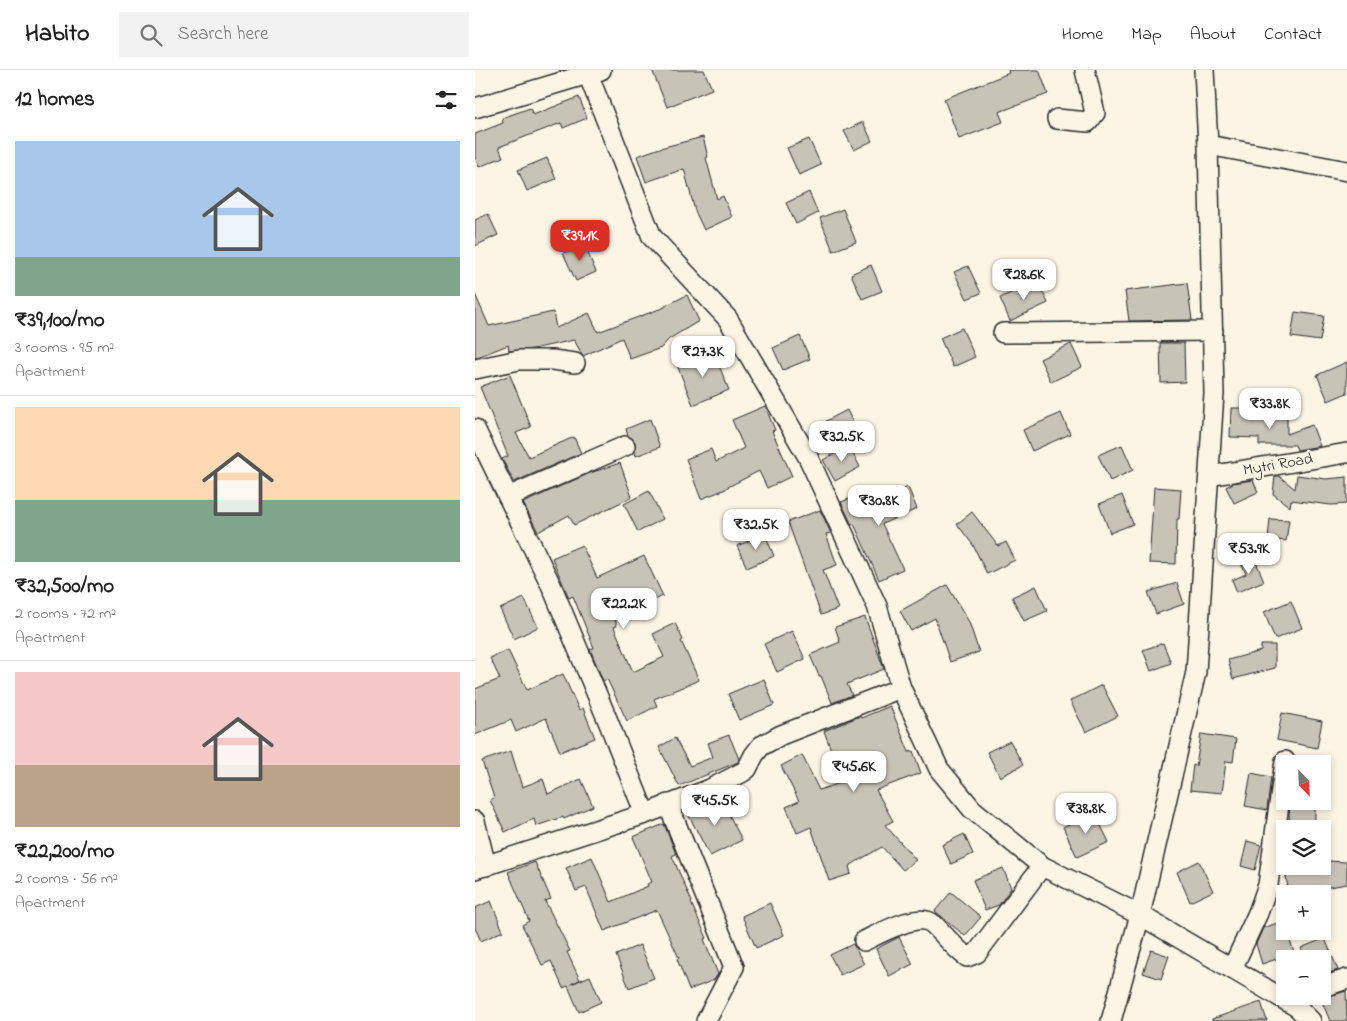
<!DOCTYPE html>
<meta charset="utf-8">
<style>
:root{--surface:#fff;--page:#f2f2f2;--text:#222;--muted:#767676;--line:#e0e0e0;--accent:#d93025}
body{margin:0;font-family:"Indie Flower",sans-serif;background:var(--page);color:var(--text);height:100vh;display:flex;flex-direction:column;font-size:19px;white-space:nowrap}
*{box-sizing:border-box;margin:0}
p{font-size:16px;color:var(--muted)}
.icon{flex:none;width:28px;height:28px;fill:none;stroke:currentColor;stroke-width:2;stroke-linecap:round;stroke-linejoin:round}
.map{position:relative;flex:1;overflow:hidden}
.drawer{display:flex;flex-direction:column;background:var(--surface);width:475px}
.drawer>*{flex:none}
.needle{width:32px;rotate:157deg}
.buttons{position:absolute;left:801px;top:685px;display:grid;gap:10px}
.buttons a{display:grid;place-items:center;width:55px;height:55px;border-radius:0px;background:var(--surface);box-shadow:0 2px 8px #0003;font-size:25px}
.price{position:absolute;translate:-50% -42px;padding:0 11px;border-radius:10px;background:#fff;color:#222;font-size:16px;line-height:32px;filter:drop-shadow(0 1px 2px #0008)}
.price::after{content:'';position:absolute;left:50%;top:30px;width:15px;height:11px;margin-left:-8px;background:inherit;clip-path:polygon(0 0,100% 0,50% 100%)}
.price.on{background:var(--accent);color:#fff}
ul{padding:0;list-style:none}
li{display:grid;align-content:center;gap:10px;height:265px;padding:0 15px}
li+li{border-top:1px solid var(--line)}
li span{display:grid;place-items:center;height:155px;border-radius:0px;color:#555}
li>.icon{margin-inline-start:auto}
span .icon{width:90px;height:90px;fill:#fffc;stroke-width:1}
li b{font-size:21px}
h2{display:flex;justify-content:space-between;align-items:center;height:60px;padding:0 15px;font-size:21px}
header{display:flex;align-items:center;gap:30px;box-sizing:border-box;height:70px;padding:0 25px;background:var(--surface);border-bottom:1px solid var(--line)}
header strong{font-size:24px}
nav{display:flex;gap:28px;margin-inline-start:auto;font-size:18px}
.search{width:350px;height:45px;background:var(--page);display:flex;align-items:center;gap:12px;box-sizing:border-box;padding:0 18px;border-radius:0px;color:var(--muted);font-size:19px}
main{display:flex;flex:1;min-height:0}
.map>svg:first-child{display:block}
.building{fill:#c8c3b7;stroke:#2b2b2b}
.lines{fill:none;stroke-linecap:round;stroke-linejoin:round}
.street-casing{stroke:#2b2b2b;stroke-width:22}
.street{stroke:#fcf5e5;stroke-width:19}
.labels{text-anchor:middle;dominant-baseline:central;stroke-width:4;stroke-linejoin:round;paint-order:stroke}
.street-label{font-size:16px;fill:#2b2b2b;stroke:#fcf5e5}
</style>
<header>
<strong>Habito</strong>
<div class="search"><svg class="icon" aria-label="search" viewBox="0 0 24 24"><circle cx="10" cy="10" r="6"/><path d="M15 15l6 6"/></svg>Search here</div>
<nav><a>Home</a><a>Map</a><a>About</a><a>Contact</a></nav>
</header>
<main>
<section class="drawer">
<h2>12 homes<svg class="icon" aria-label="filters" viewBox="0 0 24 24"><path d="M4 7h16M4 17h16"/><circle cx="9" cy="7" r="2"/><circle cx="15" cy="17" r="2"/></svg></h2>
<ul>
<li><span style="background:linear-gradient(#a9c7e8 75%,#7fa58c 0)"><svg class="icon" aria-label="home" viewBox="0 0 24 24"><path d="M3 11l9-7 9 7M6 9v11h12V9"/></svg></span><div><b>₹39,100/mo</b><p>3 rooms · 95 m²</p><p>Apartment</p></div></li>
<li><span style="background:linear-gradient(#ffd9b3 60%,#7fa58c 0)"><svg class="icon" aria-label="home" viewBox="0 0 24 24"><path d="M3 11l9-7 9 7M6 9v11h12V9"/></svg></span><div><b>₹32,500/mo</b><p>2 rooms · 72 m²</p><p>Apartment</p></div></li>
<li><span style="background:linear-gradient(#f6c9c9 60%,#b9a48a 0)"><svg class="icon" aria-label="home" viewBox="0 0 24 24"><path d="M3 11l9-7 9 7M6 9v11h12V9"/></svg></span><div><b>₹22,200/mo</b><p>2 rooms · 56 m²</p><p>Apartment</p></div></li>
</ul>
</section>
<div class="map">
<svg width="872" height="951" viewBox="0 0 872 951">
<rect width="100%" height="100%" fill="#fcf5e5"/>
<filter id="ink" filterUnits="userSpaceOnUse"><feTurbulence type="fractalNoise" baseFrequency=".02" numOctaves="2"/><feDisplacementMap in="SourceGraphic" scale="10" xChannelSelector="R" yChannelSelector="G"/><feConvolveMatrix kernelMatrix="1 2 1 2 8 2 1 2 1" color-interpolation-filters="sRGB"/></filter>
<g filter="url(#ink)">
<g class="building">
<polygon points="177,0 229,0 237,19 192,37"/>
<polygon points="533,0 564,0 573,24 524,42 528,52 484,69 469,29 534,3"/>
<polygon points="104,27 112,48 88,58 86,53 24,77 28,87 4,97 0,87 0,64 28,53 27,48 55,38 58,45"/>
<polygon points="388,52 397,71 379,80 369,61"/>
<polygon points="228,67 233,87 231,88 242,129 248,126 257,147 229,160 220,141 209,99 171,112 162,86 185,78"/>
<polygon points="334,69 346,95 324,105 312,78"/>
<polygon points="72,88 81,109 52,121 43,100"/>
<polygon points="334,122 343,143 321,154 311,133"/>
<polygon points="368,139 381,172 358,181 345,148"/>
<polygon points="13,144 23,165 0,176 0,150"/>
<polygon points="109,174 121,202 101,211 88,183"/>
<polygon points="396,195 407,221 387,229 376,204"/>
<polygon points="493,196 506,223 492,229 479,202"/>
<polygon points="562,210 573,233 535,251 525,228"/>
<polygon points="712,213 717,250 654,251 650,221"/>
<polygon points="0,224 14,256 78,242 81,258 114,243 123,262 190,237 190,236 212,225 224,251 194,269 186,278 155,289 147,268 108,286 99,270 58,279 34,281 33,275 0,288"/>
<polygon points="820,242 849,246 845,271 816,267"/>
<polygon points="487,258 500,287 478,297 465,268"/>
<polygon points="325,266 335,289 308,300 298,278"/>
<polygon points="685,273 709,273 710,312 686,313"/>
<polygon points="596,274 607,297 576,312 565,289"/>
<polygon points="238,281 254,320 218,335 202,295"/>
<polygon points="872,292 872,323 853,331 842,305"/>
<polygon points="35,305 56,357 41,363 54,387 99,367 106,383 39,412 27,389 33,386 5,317"/>
<polygon points="290,336 300,360 297,361 317,406 292,418 284,401 251,418 251,419 226,429 211,389 236,379 241,392 269,378 257,350"/>
<polygon points="756,338 778,338 778,345 812,345 812,364 837,355 845,376 822,380 820,375 784,375 784,368 755,367"/>
<polygon points="372,340 385,367 363,377 351,351"/>
<polygon points="586,343 595,364 557,381 548,360"/>
<polygon points="175,349 185,377 161,386 160,382 160,372 153,366 151,359"/>
<polygon points="647,375 658,400 635,411 623,385"/>
<polygon points="374,376 385,397 360,411 348,390"/>
<polygon points="145,393 157,427 99,455 94,445 63,462 48,433 115,403"/>
<polygon points="822,405 851,409 872,407 872,434 856,435 816,430 815,437 798,424 800,406 804,406 820,419"/>
<polygon points="778,410 783,422 759,433 751,417 758,413"/>
<polygon points="433,417 442,439 407,454 428,499 404,510 379,454 377,455 366,432 393,422 397,432"/>
<polygon points="679,417 706,419 704,449 702,449 701,494 674,493"/>
<polygon points="174,421 188,449 163,462 149,434"/>
<polygon points="647,425 658,454 635,463 624,434"/>
<polygon points="345,440 356,463 351,464 362,495 348,500 363,539 346,545 313,452"/>
<polygon points="497,442 523,476 531,472 540,490 512,504 498,475 482,454"/>
<polygon points="795,449 814,450 811,471 793,469"/>
<polygon points="290,464 299,486 272,498 262,476"/>
<polygon points="107,475 122,508 169,486 188,526 140,549 142,556 139,557 158,602 189,587 178,564 200,553 208,570 206,571 224,610 179,629 182,636 152,651 132,609 128,611 115,579 119,578 98,526 94,528 77,488"/>
<polygon points="779,487 789,511 762,522 757,510 771,504 765,491"/>
<polygon points="702,513 709,534 681,544 673,522"/>
<polygon points="472,515 494,552 504,582 475,592 460,548 436,561 425,541"/>
<polygon points="561,516 572,541 549,551 537,527"/>
<polygon points="49,528 63,557 39,569 25,539"/>
<polygon points="816,531 827,558 800,569 789,542"/>
<polygon points="390,547 409,599 372,614 377,625 357,633 346,606 344,606 335,585 365,572 360,557"/>
<polygon points="317,561 330,589 302,602 289,574"/>
<polygon points="688,573 696,593 676,601 668,580"/>
<polygon points="786,575 800,575 800,598 758,609 753,590 786,581"/>
<polygon points="33,580 52,620 88,604 104,640 108,638 120,668 85,682 71,648 41,662 36,650 0,665 0,619 25,609 15,588"/>
<polygon points="289,609 299,635 264,650 253,624"/>
<polygon points="627,615 643,646 611,662 595,631"/>
<polygon points="415,636 434,682 438,681 446,703 401,720 418,751 410,755 441,790 428,800 407,777 374,796 376,804 354,811 336,757 322,763 311,737 324,731 306,696 327,685 344,720 368,712 349,661 385,646 386,648"/>
<polygon points="807,643 847,651 842,678 802,670"/>
<polygon points="726,664 761,669 758,692 751,691 747,723 715,720 718,695 721,696"/>
<polygon points="254,665 264,689 263,692 204,716 184,677 200,668 215,696 238,687 233,673"/>
<polygon points="535,671 548,695 525,707 512,682"/>
<polygon points="36,681 47,717 68,709 73,724 106,709 118,736 89,749 88,747 61,756 59,749 30,762 15,730 19,728 7,691"/>
<polygon points="776,703 796,707 792,740 770,736"/>
<polygon points="245,727 267,770 235,786 213,744"/>
<polygon points="816,731 840,731 840,759 815,759 814,744"/>
<polygon points="619,742 634,772 602,787 588,757"/>
<polygon points="189,754 201,784 197,786 217,832 216,833 232,868 229,869 243,904 239,910 214,920 202,889 204,888 182,840 129,861 111,817 101,821 91,798 117,787 136,832 173,816 172,814 177,812 158,767"/>
<polygon points="489,764 498,784 476,794 467,775"/>
<polygon points="772,771 786,775 780,800 766,796"/>
<polygon points="724,791 738,821 715,832 702,802"/>
<polygon points="852,791 872,792 872,814 814,824 810,801 848,796 852,795"/>
<polygon points="60,792 76,829 70,831 95,881 92,882 105,910 96,914 115,906 126,932 104,942 93,916 88,918 76,891 67,895 47,855 54,851 33,802"/>
<polygon points="528,798 536,818 524,835 510,840 498,810"/>
<polygon points="476,822 506,847 490,866 460,841"/>
<polygon points="16,831 28,861 6,871 0,858 0,838"/>
<polygon points="295,833 309,865 281,878 267,846"/>
<polygon points="808,851 810,861 812,861 819,883 787,894 781,874 788,858"/>
<polygon points="848,864 863,900 848,905 848,889 830,889 826,878 848,869"/>
<polygon points="424,867 438,894 414,906 401,879"/>
<polygon points="378,874 389,894 365,905 355,885"/>
<polygon points="165,875 179,908 154,918 141,885"/>
<polygon points="676,880 694,886 686,909 668,903"/>
<polygon points="871,921 872,951 855,951 848,934 848,928"/>
<polygon points="786,932 792,951 737,951 737,949"/>
</g>
<g class="lines">
<defs>
<g id="street">
<polyline points="126,0 113,4 177,167 253,249 333,387 402,536 426,618 464,699 497,739 567,796 665,845 822,937 836,951"/>
<polyline points="0,38 113,4"/>
<polyline points="582,49 613,52 620,43 610,0"/>
<polyline points="733,75 872,101"/>
<polyline points="528,263 738,261"/>
<polyline points="0,299 44,290 77,290 100,293"/>
<polyline points="0,359 77,517 133,651 170,744"/>
<polyline points="734,406 872,383"/>
<polyline points="33,427 150,376"/>
<polyline points="193,734 259,897 231,951"/>
<polyline points="0,751 11,796"/>
<polyline points="0,799 170,744 235,719 268,702 272,699 279,685 286,676 306,665 426,618"/>
<path d="M389,871C404,864 444,841 458,854C470,865 479,878 492,887L502,883L567,796"/>
<polyline points="757,899 783,843 793,815 810,691"/>
<polyline points="848,917 872,909"/>
<polyline points="636,951 665,845 721,602 739,323 733,75 729,0"/>
</g>
</defs>
<use href="#street" class="street-casing"/>
<use href="#street" class="street"/>
</g>
</g>
<g class="labels">
<g class="street-label">
<text transform="translate(803 395) rotate(-10)">Mytri Road</text>
</g>
</g>
</svg>
<div class="buttons">
<a><svg class="needle" viewBox="-14 -14 28 28"><path d="M0-13l5 13h-10z" fill="#e53935"/><path d="M0 13l5-13h-10z" fill="#767676"/></svg></a>
<a><svg class="icon" aria-label="layers" viewBox="0 0 24 24"><path d="M12 4l9 5-9 5-9-5zM3 14l9 5 9-5"/></svg></a>
<a>+</a>
<a>−</a>
</div>
<b class="price on" style="left:105px;top:192px">₹39.1K</b>
<b class="price" style="left:549px;top:231px">₹28.6K</b>
<b class="price" style="left:228px;top:308px">₹27.3K</b>
<b class="price" style="left:795px;top:360px">₹33.8K</b>
<b class="price" style="left:367px;top:393px">₹32.5K</b>
<b class="price" style="left:404px;top:457px">₹30.8K</b>
<b class="price" style="left:281px;top:481px">₹32.5K</b>
<b class="price" style="left:774px;top:505px">₹53.9K</b>
<b class="price" style="left:149px;top:560px">₹22.2K</b>
<b class="price" style="left:379px;top:723px">₹45.6K</b>
<b class="price" style="left:240px;top:757px">₹45.5K</b>
<b class="price" style="left:611px;top:765px">₹38.8K</b>
</div>
</main>
